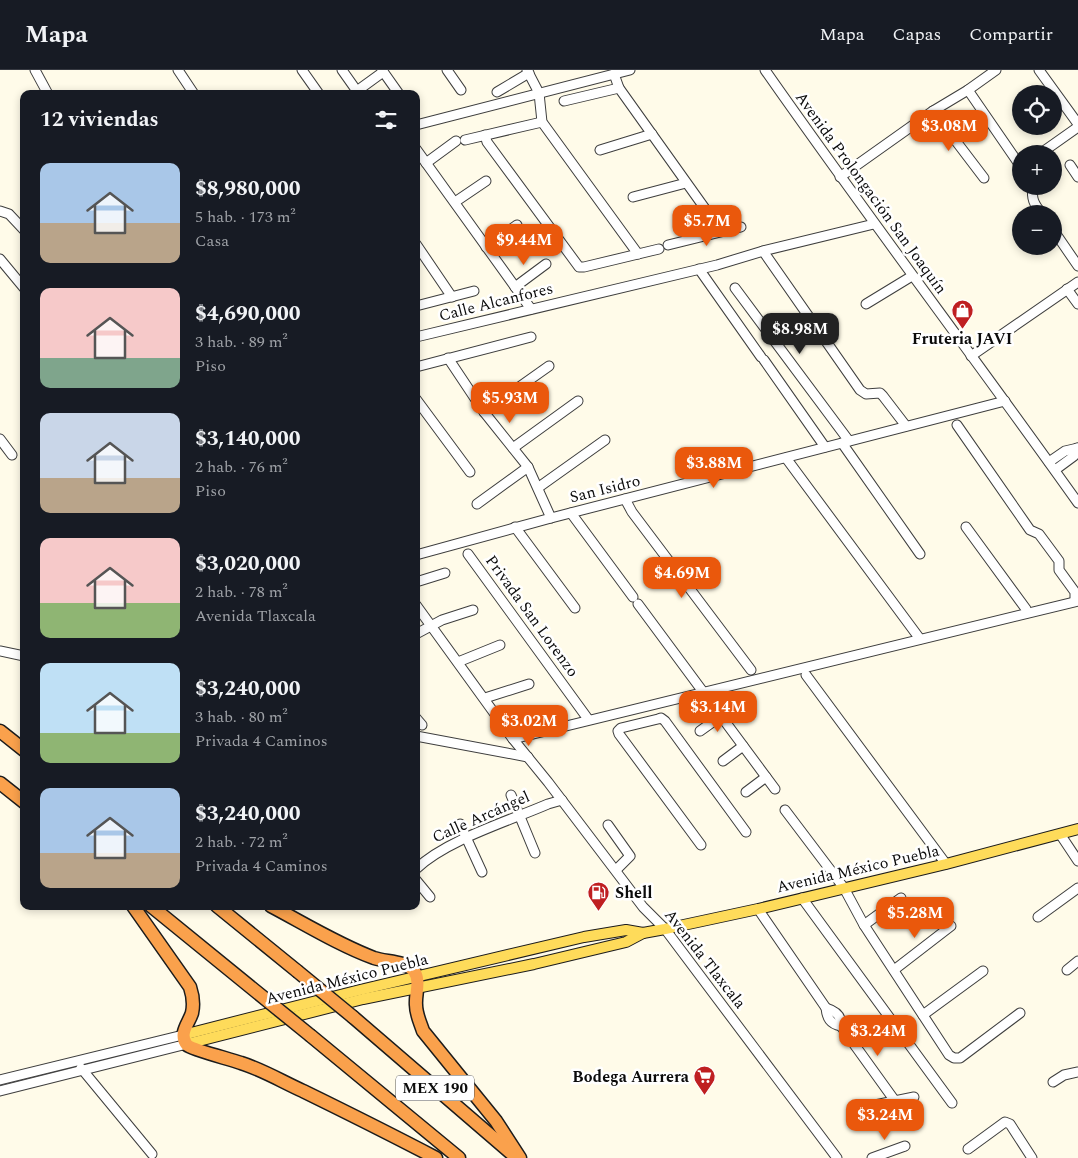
<!DOCTYPE html>
<html lang="es">
<meta charset="utf-8">
<style>
:root{--surface:#171b24;--page:#242831;--text:#f1f3f6;--muted:#9ea1a6;--line:#363941;--accent:#ea580c}
body{margin:0;font-family:Spectral,serif;background:var(--page);color:var(--text);height:100vh;display:flex;flex-direction:column;font-size:19px;white-space:nowrap}
*{box-sizing:border-box;margin:0}
p{font-size:16px;color:var(--muted)}
.icon{flex:none;width:28px;height:28px;fill:none;stroke:currentColor;stroke-width:2;stroke-linecap:round;stroke-linejoin:round}
.map{position:relative;flex:1;overflow:hidden}
.panel{position:absolute;left:20px;top:20px;width:400px;height:820px;display:flex;flex-direction:column;background:var(--surface);border-radius:10px;box-shadow:0 2px 8px #0003}
.panel>*{flex:none}
.fabs{position:absolute;left:1012px;top:15px;display:grid;gap:10px}
.fabs a{display:grid;place-items:center;width:50px;height:50px;border-radius:50%;background:var(--surface);box-shadow:0 2px 8px #0003;font-size:25px}
.price{position:absolute;translate:-50% -42px;padding:0 11px;border-radius:10px;background:var(--accent);color:#fff;font-size:16px;line-height:32px;filter:drop-shadow(0 1px 2px #0008)}
.price::after{content:'';position:absolute;left:50%;top:30px;width:15px;height:11px;margin-left:-8px;background:inherit;clip-path:polygon(0 0,100% 0,50% 100%)}
.price.current{background:#222;color:#fff}
ul{padding:0;list-style:none}
li{display:flex;align-items:center;gap:15px;height:125px;padding:0 20px}
li span{display:grid;place-items:center;flex:none;width:140px;height:100px;border-radius:10px;color:#555}
li>.icon{margin-inline-start:auto}
span .icon{width:60px;height:60px;fill:#fffc;stroke-width:1}
li b{font-size:21px}
h2{display:flex;justify-content:space-between;align-items:center;height:60px;padding:0 20px;font-size:21px}
header{display:flex;align-items:center;gap:30px;box-sizing:border-box;height:70px;padding:0 25px;background:var(--surface);border-bottom:1px solid var(--line)}
header strong{font-size:24px}
nav{display:flex;gap:28px;margin-inline-start:auto;font-size:18px}
.map>svg:first-child{display:block}
.lines{fill:none;stroke-linecap:round;stroke-linejoin:round}
.minor-casing{stroke:#3e3e3e;stroke-width:11}
.major-casing{stroke:#1c1c1c;stroke-width:12}
.highway-casing{stroke:#1c1c1c;stroke-width:15}
.minor{stroke:#fff;stroke-width:9}
.major{stroke:#fedb5a;stroke-width:10}
.highway{stroke:#faa14c;stroke-width:12}
.highway-bridge-casing{stroke:#1c1c1c;stroke-width:15;stroke-linecap:butt}
.highway-bridge{stroke:#faa14c;stroke-width:12}
.labels{text-anchor:middle;dominant-baseline:central;stroke-width:5;stroke-linejoin:round;paint-order:stroke}
.shield{fill:#fff;stroke:#545454;stroke-width:1}
.shield-label{font-size:15px;font-weight:bold;fill:#0b0b0b}
.street-label{font-size:16px;fill:#0b0b0b;stroke:#fff}
.poi-label{font-size:16px;font-weight:bold;fill:#0b0b0b;stroke:#fff}
</style>
<header>
<strong>Mapa</strong>
<nav><a>Mapa</a><a>Capas</a><a>Compartir</a></nav>
</header>
<div class="map">
<svg width="1078" height="1088" viewBox="0 0 1078 1088">
<rect width="100%" height="100%" fill="#fffbe9"/>
<g class="lines">
<defs>
<g id="minor">
<polyline points="35,0 48,24"/>
<polyline points="178,0 194,24"/>
<polyline points="302,0 319,24"/>
<polyline points="342,0 359,24"/>
<polyline points="382,0 399,24"/>
<polyline points="447,0 461,20"/>
<polyline points="527,0 539,23 542,52 638,184"/>
<path d="M765,0C867,146 975,288 1078,433"/>
<polyline points="1039,0 1078,54"/>
<polyline points="614,4 619,18 721,161"/>
<polyline points="361,18 383,2"/>
<polyline points="968,20 1021,97"/>
<polyline points="497,22 529,3"/>
<polyline points="564,31 619,18"/>
<polyline points="933,41 984,108"/>
<polyline points="416,55 630,0"/>
<polyline points="485,65 487,72 579,197 584,197 659,179"/>
<polyline points="465,70 542,52"/>
<polyline points="416,79 531,239"/>
<polyline points="600,80 652,64"/>
<polyline points="1044,81 1078,57"/>
<polyline points="426,93 456,71"/>
<polyline points="1070,95 1078,107"/>
<polyline points="840,107 933,41 968,20 996,0"/>
<path d="M1033,116C1031,129 1034,134 1042,144"/>
<polyline points="633,127 686,113"/>
<polyline points="455,132 486,111"/>
<polyline points="0,141 9,144 24,160"/>
<polyline points="1054,161 1078,196"/>
<polyline points="416,174 452,227"/>
<polyline points="668,175 741,157"/>
<polyline points="486,177 517,155"/>
<polyline points="763,181 860,320 866,324 880,323 883,326 906,356"/>
<polyline points="0,189 24,218"/>
<polyline points="699,199 761,287"/>
<polyline points="515,217 546,194"/>
<polyline points="735,218 849,371"/>
<polyline points="1067,219 1078,234"/>
<polyline points="866,234 912,206"/>
<polyline points="416,236 474,221"/>
<polyline points="416,267 717,195 763,181 874,154"/>
<polyline points="971,286 1078,212"/>
<polyline points="448,288 484,342 528,397 551,448"/>
<polyline points="764,290 825,377"/>
<polyline points="416,297 531,267"/>
<polyline points="416,329 470,402"/>
<polyline points="484,342 549,296"/>
<polyline points="957,355 1030,460 1039,464 1059,491 1059,500 1075,522 1075,531"/>
<polyline points="0,369 12,385"/>
<polyline points="842,373 920,484"/>
<polyline points="513,378 578,331"/>
<polyline points="786,388 920,569"/>
<polyline points="1049,392 1065,381 1078,378"/>
<polyline points="1055,400 1074,386 1077,378"/>
<polyline points="539,417 605,370"/>
<polyline points="625,429 632,442 751,600"/>
<polyline points="477,434 528,397"/>
<polyline points="571,443 633,527"/>
<polyline points="515,457 575,538"/>
<polyline points="966,457 1026,539 1027,543"/>
<polyline points="468,484 588,649"/>
<polyline points="416,485 551,448 1005,331"/>
<polyline points="416,512 445,503"/>
<polyline points="638,534 775,719"/>
<polyline points="416,535 513,669 548,712 643,837 665,859 837,1088"/>
<polyline points="416,564 442,550 473,540"/>
<polyline points="0,581 24,586"/>
<polyline points="458,592 500,575"/>
<polyline points="806,605 946,794"/>
<polyline points="485,628 529,614"/>
<polyline points="416,648 422,655"/>
<polyline points="700,661 721,646"/>
<polyline points="416,666 528,687"/>
<polyline points="513,669 1078,531"/>
<polyline points="723,691 743,676"/>
<polyline points="746,722 766,707"/>
<polyline points="511,725 535,783"/>
<polyline points="785,740 844,818 864,855 949,985 954,988 960,988 1020,943"/>
<polyline points="460,754 482,802"/>
<polyline points="608,755 630,786 616,800"/>
<polyline points="1060,764 1078,791"/>
<polyline points="701,775 619,664 618,661 621,658 658,649 661,648 665,651 746,762"/>
<path d="M416,799C446,770 509,751 548,734L562,730"/>
<polyline points="416,810 430,827"/>
<polyline points="802,828 952,1033"/>
<path d="M758,839L826,938C827,948 830,954 841,956"/>
<polyline points="1038,847 1078,818"/>
<polyline points="864,855 901,828"/>
<polyline points="894,900 951,856"/>
<polyline points="1067,900 1078,891"/>
<path d="M826,938C836,941 842,946 841,956L895,1031"/>
<polyline points="923,945 983,901"/>
<polyline points="81,998 152,1084"/>
<polyline points="0,1010 183,965"/>
<polyline points="1053,1012 1064,1005 1078,1002"/>
<polyline points="0,1021 187,974"/>
<polyline points="875,1035 914,1027"/>
<polyline points="968,1079 1005,1052 1010,1054 1032,1088"/>
<polyline points="872,1088 905,1076"/>
</g>
<g id="major">
<polyline points="183,965 360,920 584,867 626,860 643,863 665,859 758,839 946,794 1078,759"/>
<polyline points="187,974 363,929 534,894 626,872 643,863"/>
</g>
<g id="highway">
<polyline points="0,661 24,680"/>
<polyline points="0,713 24,732"/>
<path d="M133,836L190,917C193,926 194,934 192,943C189,953 178,964 187,975C193,980 230,989 241,993C263,1000 283,1012 303,1021C348,1043 392,1065 436,1088"/>
<polyline points="151,836 269,932"/>
<polyline points="217,836 297,901"/>
<path d="M271,836C305,854 339,875 374,888C386,892 406,891 414,901C421,911 415,924 416,935C416,944 420,952 423,961L496,1051L520,1088"/>
<polyline points="353,947 511,1083"/>
<polyline points="311,966 459,1088"/>
</g>
</defs>
<use href="#minor" class="minor-casing"/>
<use href="#major" class="major-casing"/>
<use href="#highway" class="highway-casing"/>
<use href="#minor" class="minor"/>
<use href="#major" class="major"/>
<use href="#highway" class="highway"/>
<defs>
<g id="highway-bridge">
<polyline points="297,901 353,947"/>
<polyline points="269,932 311,966"/>
</g>
</defs>
<use href="#highway-bridge" class="highway-bridge-casing"/>
<use href="#highway-bridge" class="highway-bridge"/>
</g>
<defs>
<symbol id="shop-pin" viewBox="-11 -11 22 30"><path d="M0 17L-7.5 6A9.5 9.5 0 1 1 7.5 6Z" fill="#bf1f21" stroke="#fff"/><path d="M-5-2.5h2.3a2.7 3.5 0 0 1 5.4 0H5L5.5 6h-11ZM-1.5-2.5h3a1.5 2.3 0 0 0-3 0Z" fill="#fff"/></symbol>
<symbol id="fuel-pin" viewBox="-11 -11 22 30"><path d="M0 17L-7.5 6A9.5 9.5 0 1 1 7.5 6Z" fill="#bf1f21" stroke="#fff"/><path d="M-5.5-6h7V0h2V4h1.3V-2.5L3-4.5l.8-.8L6-3V5H2.5V1h-1V6h-7ZM-4.2-4.7v3.2H.2V-4.7Z" fill="#fff"/></symbol>
<symbol id="supermarket-pin" viewBox="-11 -11 22 30"><path d="M0 17L-7.5 6A9.5 9.5 0 1 1 7.5 6Z" fill="#bf1f21" stroke="#fff"/><path d="M-6-5.5h2.5l.6 2H6L4.5 2H-2.5L-4.4-4H-6ZM-1.5 3.2a1.3 1.3 0 1 0 .1 0ZM3 3.2a1.3 1.3 0 1 0 .1 0Z" fill="#fff"/></symbol>
</defs>
<g fill-rule="evenodd">
<use href="#shop-pin" x="950" y="228" width="25" height="34"/>
<use href="#fuel-pin" x="586" y="810" width="25" height="34"/>
<use href="#supermarket-pin" x="692" y="994" width="25" height="34"/>
</g>
<g class="labels">
<rect class="shield" x="396" y="1005.5" width="78" height="25" rx="4"/>
<g class="shield-label">
<text x="435" y="1018">MEX 190</text>
</g>
<g class="street-label">
<text transform="translate(871 123) rotate(54)">Avenida Prolongación San Joaquín</text>
<text transform="translate(496 232) rotate(-14)">Calle Alcanfores</text>
<text transform="translate(605 419) rotate(-14)">San Isidro</text>
<text transform="translate(532 546) rotate(54)">Privada San Lorenzo</text>
<text transform="translate(481 747) rotate(-24)">Calle Arcángel</text>
<text transform="translate(858 799) rotate(-13)">Avenida México Puebla</text>
<text transform="translate(705 889) rotate(52)">Avenida Tlaxcala</text>
<text transform="translate(347 909) rotate(-14)">Avenida México Puebla</text>
</g>
<g class="poi-label">
<text x="962" y="269">Fruteria JAVI</text>
<text x="615" y="823" text-anchor="start">Shell</text>
<text x="689" y="1007" text-anchor="end">Bodega Aurrera</text>
</g>
</g>
</svg>
<div class="fabs">
<a><svg class="icon" aria-label="locate" viewBox="0 0 24 24"><circle cx="12" cy="12" r="6"/><path d="M12 2v4M12 18v4M2 12h4M18 12h4"/></svg></a>
<a>+</a>
<a>−</a>
</div>
<b class="price" style="left:949px;top:82px">$3.08M</b>
<b class="price" style="left:707px;top:177px">$5.7M</b>
<b class="price" style="left:524px;top:196px">$9.44M</b>
<b class="price current" style="left:800px;top:285px">$8.98M</b>
<b class="price" style="left:510px;top:354px">$5.93M</b>
<b class="price" style="left:714px;top:419px">$3.88M</b>
<b class="price" style="left:682px;top:529px">$4.69M</b>
<b class="price" style="left:718px;top:663px">$3.14M</b>
<b class="price" style="left:529px;top:677px">$3.02M</b>
<b class="price" style="left:915px;top:869px">$5.28M</b>
<b class="price" style="left:878px;top:987px">$3.24M</b>
<b class="price" style="left:885px;top:1071px">$3.24M</b>
<section class="panel">
<h2>12 viviendas<svg class="icon" aria-label="filters" viewBox="0 0 24 24"><path d="M4 7h16M4 17h16"/><circle cx="9" cy="7" r="2"/><circle cx="15" cy="17" r="2"/></svg></h2>
<ul>
<li><span style="background:linear-gradient(#a9c7e8 60%,#b9a48a 0)"><svg class="icon" aria-label="home" viewBox="0 0 24 24"><path d="M3 11l9-7 9 7M6 9v11h12V9"/></svg></span><div><b>$8,980,000</b><p>5 hab. · 173 m²</p><p>Casa</p></div></li>
<li><span style="background:linear-gradient(#f6c9c9 70%,#7fa58c 0)"><svg class="icon" aria-label="home" viewBox="0 0 24 24"><path d="M3 11l9-7 9 7M6 9v11h12V9"/></svg></span><div><b>$4,690,000</b><p>3 hab. · 89 m²</p><p>Piso</p></div></li>
<li><span style="background:linear-gradient(#c9d6e8 65%,#b9a48a 0)"><svg class="icon" aria-label="home" viewBox="0 0 24 24"><path d="M3 11l9-7 9 7M6 9v11h12V9"/></svg></span><div><b>$3,140,000</b><p>2 hab. · 76 m²</p><p>Piso</p></div></li>
<li><span style="background:linear-gradient(#f6c9c9 65%,#8fb573 0)"><svg class="icon" aria-label="home" viewBox="0 0 24 24"><path d="M3 11l9-7 9 7M6 9v11h12V9"/></svg></span><div><b>$3,020,000</b><p>2 hab. · 78 m²</p><p>Avenida Tlaxcala</p></div></li>
<li><span style="background:linear-gradient(#bfe0f5 70%,#8fb573 0)"><svg class="icon" aria-label="home" viewBox="0 0 24 24"><path d="M3 11l9-7 9 7M6 9v11h12V9"/></svg></span><div><b>$3,240,000</b><p>3 hab. · 80 m²</p><p>Privada 4 Caminos</p></div></li>
<li><span style="background:linear-gradient(#a9c7e8 65%,#b9a48a 0)"><svg class="icon" aria-label="home" viewBox="0 0 24 24"><path d="M3 11l9-7 9 7M6 9v11h12V9"/></svg></span><div><b>$3,240,000</b><p>2 hab. · 72 m²</p><p>Privada 4 Caminos</p></div></li>
</ul>
</section>
</div>
